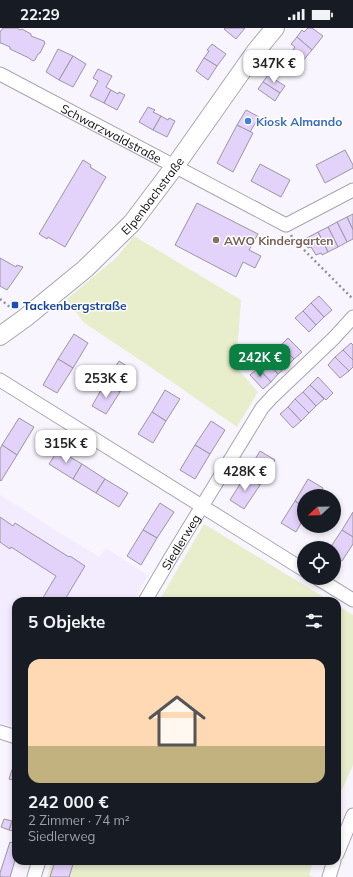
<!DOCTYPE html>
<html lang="de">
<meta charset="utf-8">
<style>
:root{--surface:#171b24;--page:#242831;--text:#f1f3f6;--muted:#9ea1a6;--line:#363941;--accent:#0b8043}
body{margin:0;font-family:Mulish,sans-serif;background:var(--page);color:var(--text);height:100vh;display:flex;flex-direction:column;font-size:15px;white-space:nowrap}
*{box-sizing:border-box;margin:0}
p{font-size:13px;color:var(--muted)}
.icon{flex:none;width:22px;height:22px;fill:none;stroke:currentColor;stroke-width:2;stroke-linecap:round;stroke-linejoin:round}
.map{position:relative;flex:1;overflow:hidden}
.sheet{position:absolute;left:12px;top:569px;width:329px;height:268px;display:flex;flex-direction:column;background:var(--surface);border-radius:12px;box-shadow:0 2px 6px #0003}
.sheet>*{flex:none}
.needle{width:26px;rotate:248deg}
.buttons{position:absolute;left:297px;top:461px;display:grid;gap:8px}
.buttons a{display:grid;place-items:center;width:44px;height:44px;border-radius:50%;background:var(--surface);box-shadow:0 2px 6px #0003;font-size:20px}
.price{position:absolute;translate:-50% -34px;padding:0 9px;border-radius:8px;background:#fff;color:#222;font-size:13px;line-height:26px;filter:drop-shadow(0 1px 2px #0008)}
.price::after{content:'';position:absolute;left:50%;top:24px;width:12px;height:9px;margin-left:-6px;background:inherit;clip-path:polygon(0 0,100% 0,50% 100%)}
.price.active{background:var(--accent);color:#fff}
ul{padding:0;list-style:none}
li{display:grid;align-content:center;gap:8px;height:212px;padding:0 16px}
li+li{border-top:1px solid var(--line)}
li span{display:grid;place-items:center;height:124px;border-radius:12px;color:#555}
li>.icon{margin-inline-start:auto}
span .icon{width:72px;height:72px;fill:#fffc;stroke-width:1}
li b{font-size:17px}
h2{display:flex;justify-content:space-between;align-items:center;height:48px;padding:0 16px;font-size:17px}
.status{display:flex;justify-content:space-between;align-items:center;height:28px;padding:0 20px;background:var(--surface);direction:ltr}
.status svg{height:11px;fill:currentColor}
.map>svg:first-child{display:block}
.built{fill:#f3ecfe}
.green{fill:#e8edcc}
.building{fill:#e3d2f9;stroke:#9b96a0}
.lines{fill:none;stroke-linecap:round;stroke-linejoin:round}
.street-casing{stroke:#a9a5af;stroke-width:15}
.secondary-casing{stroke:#a9a5af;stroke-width:20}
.path{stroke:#949197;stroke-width:2.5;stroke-dasharray:2 3;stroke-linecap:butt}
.street{stroke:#fff;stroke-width:13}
.secondary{stroke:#fff;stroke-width:18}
.shop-dot{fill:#3f7fe0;stroke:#fff;stroke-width:1.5}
.education-dot{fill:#8d6e63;stroke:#fff;stroke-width:1.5}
.transit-dot{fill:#1a4fb4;stroke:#fff;stroke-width:1.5}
.labels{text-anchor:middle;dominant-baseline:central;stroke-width:3;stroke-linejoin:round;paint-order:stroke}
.shop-label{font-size:12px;font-weight:bold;fill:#366cbe;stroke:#fff;text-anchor:start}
.street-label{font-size:12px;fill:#0e0d10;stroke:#fff}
.education-label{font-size:12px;font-weight:bold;fill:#785e54;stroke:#fff;text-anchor:start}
.transit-label{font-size:12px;font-weight:bold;fill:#164399;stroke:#fff;text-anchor:start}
</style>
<div class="status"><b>22:29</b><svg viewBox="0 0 49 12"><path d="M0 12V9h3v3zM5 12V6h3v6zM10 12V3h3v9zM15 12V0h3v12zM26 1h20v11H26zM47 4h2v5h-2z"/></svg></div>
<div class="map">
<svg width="353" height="849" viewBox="0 0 353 849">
<rect width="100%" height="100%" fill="#f9f5fe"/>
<polygon class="built" points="0,467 99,529 106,520 148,547 134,573 16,573 16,700 0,695"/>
<g class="green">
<polygon points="134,208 241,272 236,339 258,364 237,399 149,338 83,294 67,271 117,229"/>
<polygon points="204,496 330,573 159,573"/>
<polygon points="337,577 353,587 353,737 337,773"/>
<polygon points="52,833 313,833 309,847 314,849 47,849"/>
</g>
<g class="building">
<polygon points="3,0 17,0 20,2 22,1 31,6 31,8 44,13 45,15 40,25 38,26 35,32 33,33 30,31 29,30 10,21 10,19 1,15 0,15 0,4"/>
<polygon points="225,0 245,0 236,11 224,1"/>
<polygon points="308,0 312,0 323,8 312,22 297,9 302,2 304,4"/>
<polygon points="297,9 312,22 301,35 290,26 295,19 291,16"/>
<polygon points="212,16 226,26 217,38 204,30 209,23 207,22"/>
<polygon points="58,21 73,28 59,52 46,44"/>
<polygon points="73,28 86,36 73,59 59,52"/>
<polygon points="204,30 217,38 208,52 196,43"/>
<polygon points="98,41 112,48 106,59 111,62 104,75 90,68 98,53 93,50"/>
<polygon points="268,47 285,58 280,65 263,54"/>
<polygon points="263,54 280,65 275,73 258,61"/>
<polygon points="111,62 118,66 119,64 125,67 117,82 104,75"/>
<polygon points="148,79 155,82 153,84 161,88 153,102 139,94"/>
<polygon points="246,82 259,89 250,104 237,97"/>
<polygon points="161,88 168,92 169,90 175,93 167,109 153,102"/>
<polygon points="237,97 253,105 233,144 217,135"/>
<polygon points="345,122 353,137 353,140 325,155 316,137"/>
<polygon points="83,132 91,137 90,139 106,149 65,219 48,209 47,211 39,206"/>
<polygon points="260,136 290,152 281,169 251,153"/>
<polygon points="197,175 258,206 249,222 261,228 255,240 243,234 236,249 175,217"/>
<polygon points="353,186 353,202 347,189"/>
<polygon points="347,189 353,202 353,211 347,214 337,194"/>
<polygon points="337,194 347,214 338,219 328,199"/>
<polygon points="328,199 338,219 328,224 318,204"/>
<polygon points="318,204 328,224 322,227 321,225 316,227 311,219 308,220 303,212"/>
<polygon points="0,230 16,239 17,237 23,239 7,262 0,258"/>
<polygon points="319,268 332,282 324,289 311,275"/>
<polygon points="311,275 324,289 316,297 303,283"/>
<polygon points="303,283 316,297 309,304 295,290"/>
<polygon points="74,306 88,315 73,340 58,331"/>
<polygon points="288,310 302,324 294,331 280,318"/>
<polygon points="351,315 353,317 353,332 343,322"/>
<polygon points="280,318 294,331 286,339 273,325"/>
<polygon points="343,322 353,332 353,339 349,343 335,329"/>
<polygon points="273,325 286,339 278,346 265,332"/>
<polygon points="335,329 349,343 340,350 328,337"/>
<polygon points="58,331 73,340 57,365 43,357"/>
<polygon points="265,332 278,346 271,354 258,340"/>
<polygon points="119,333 133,342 120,364 105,355"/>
<polygon points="258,340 271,354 263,361 250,347"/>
<polygon points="318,349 333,365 326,372 310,357"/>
<polygon points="105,355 120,364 106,386 92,378"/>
<polygon points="310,357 324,371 316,378 303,364"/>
<polygon points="165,362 180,371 166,393 152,384"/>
<polygon points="303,364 316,378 309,385 295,371"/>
<polygon points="295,371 309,385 301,393 288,379"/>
<polygon points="288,379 301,393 293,400 280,386"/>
<polygon points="152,384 166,393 153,415 138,406"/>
<polygon points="19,390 34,399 17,427 2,417"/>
<polygon points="211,393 225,402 210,426 195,417"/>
<polygon points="2,417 17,427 1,453 0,452 0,421"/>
<polygon points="195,417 210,426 195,451 180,442"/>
<polygon points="58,422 82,436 73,451 49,436"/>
<polygon points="260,423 275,432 260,457 245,448"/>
<polygon points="82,436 105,451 96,465 73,451"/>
<polygon points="245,448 260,457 244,481 230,472"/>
<polygon points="105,451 128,465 119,479 96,465"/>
<polygon points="308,451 323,460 318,468 304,468 304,479 295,473"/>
<polygon points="295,473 304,479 304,490 296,504 281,495"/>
<polygon points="160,475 174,484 157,510 143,502"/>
<polygon points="353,484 353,509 342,502"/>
<polygon points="0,489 13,498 15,495 69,529 70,528 85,538 64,573 41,573 56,548 11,519 10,521 0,514"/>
<polygon points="143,502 157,510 141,537 127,528"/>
<polygon points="342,502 353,509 353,516 342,533 334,528 334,520 330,520"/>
<polygon points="13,739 16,740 16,753 9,751"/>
<polygon points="16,780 16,791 13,790"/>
<polygon points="13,790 16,791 16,804 9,802"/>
<polygon points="4,791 12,793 9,802 1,799"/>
<polygon points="10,814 16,816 16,829 10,849 0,849 0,845"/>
<polygon points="55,833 74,833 69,849 50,849"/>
</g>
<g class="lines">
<defs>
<g id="street">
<path id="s1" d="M0,46L286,197L353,162"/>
<polyline points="0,352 304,542"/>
<polyline points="317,550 353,572"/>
<path id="s2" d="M145,573L171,529L262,380L272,369L334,310L353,289"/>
<polyline points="0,704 16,709"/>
<polyline points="337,826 353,787"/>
<polyline points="34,849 39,833"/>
<polyline points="329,849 334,833"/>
</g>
<g id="secondary">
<path id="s3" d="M0,308L25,290L85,241L132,195L175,138L256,23L275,0"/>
</g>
</defs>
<use href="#street" class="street-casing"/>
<use href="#secondary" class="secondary-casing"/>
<g class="path">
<polyline points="291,207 293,211 353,271"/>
<polyline points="0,271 5,275 12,281"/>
</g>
<use href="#street" class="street"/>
<use href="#secondary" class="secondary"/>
</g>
<circle class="shop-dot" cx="248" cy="93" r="4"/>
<circle class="education-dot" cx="216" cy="212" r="4"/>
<rect class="transit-dot" x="11" y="273" width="8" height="8" rx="2"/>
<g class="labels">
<g class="shop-label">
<text x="256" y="93">Kiosk Almando</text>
</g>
<g class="street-label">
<text stroke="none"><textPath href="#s1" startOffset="126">Schwarzwaldstraße</textPath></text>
<text stroke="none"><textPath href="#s3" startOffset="208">Elpenbachstraße</textPath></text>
<text stroke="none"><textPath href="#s2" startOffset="69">Siedlerweg</textPath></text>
</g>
<g class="education-label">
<text x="224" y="212">AWO Kindergarten</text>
</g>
<g class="transit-label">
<text x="23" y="277">Tackenbergstraße</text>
</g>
</g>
</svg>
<div class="buttons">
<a><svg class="needle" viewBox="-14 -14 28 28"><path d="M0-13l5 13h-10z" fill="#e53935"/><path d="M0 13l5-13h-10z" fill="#9ea1a6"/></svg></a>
<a><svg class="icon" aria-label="locate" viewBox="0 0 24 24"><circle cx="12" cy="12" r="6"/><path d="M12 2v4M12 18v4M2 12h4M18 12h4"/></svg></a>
</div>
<b class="price" style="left:274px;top:56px">347K €</b>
<b class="price active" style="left:260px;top:350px">242K €</b>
<b class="price" style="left:106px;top:371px">253K €</b>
<b class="price" style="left:66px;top:436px">315K €</b>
<b class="price" style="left:245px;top:464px">428K €</b>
<section class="sheet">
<h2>5 Objekte<svg class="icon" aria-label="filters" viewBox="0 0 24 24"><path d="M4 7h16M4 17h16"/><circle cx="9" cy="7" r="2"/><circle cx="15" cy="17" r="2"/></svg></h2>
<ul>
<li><span style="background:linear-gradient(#ffd9b3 70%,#c2b280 0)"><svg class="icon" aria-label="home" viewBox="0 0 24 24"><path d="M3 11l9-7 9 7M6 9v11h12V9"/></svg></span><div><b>242 000 €</b><p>2 Zimmer · 74 m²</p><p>Siedlerweg</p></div></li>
</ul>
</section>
</div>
